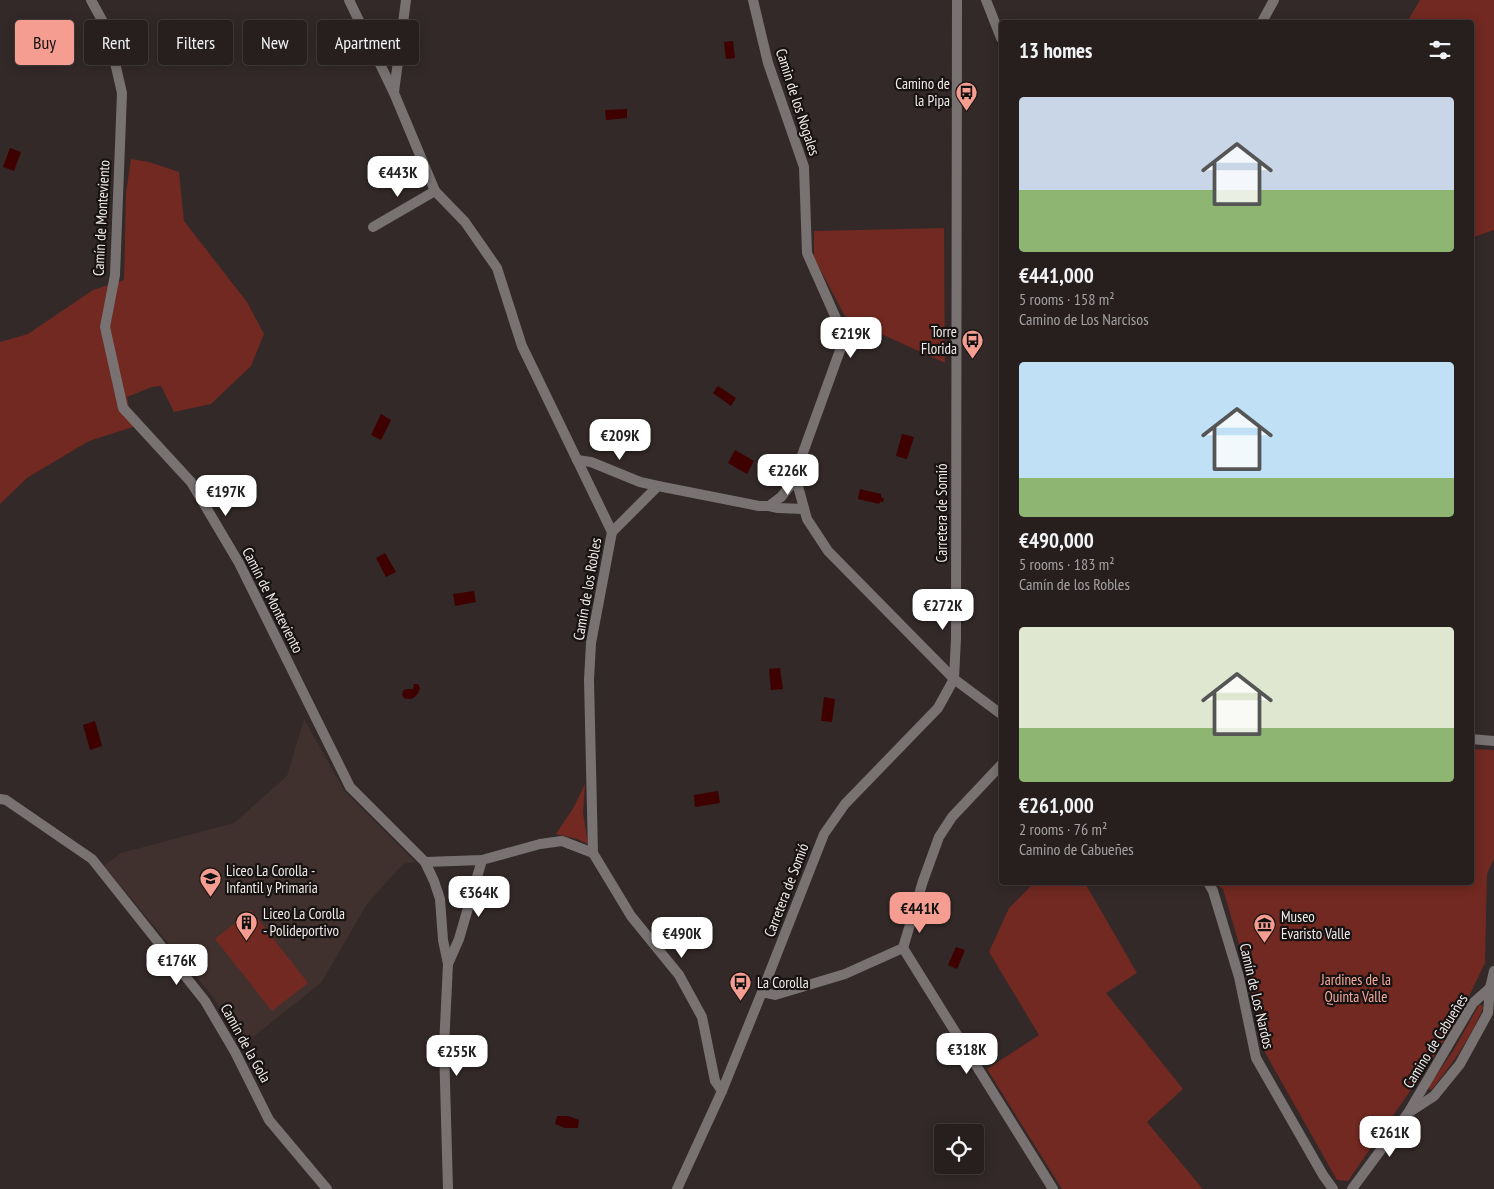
<!DOCTYPE html>
<meta charset="utf-8">
<style>
:root{--surface:#261f1e;--page:#2e2727;--text:#f1f3f6;--muted:#a4a2a4;--line:#423d3c;--accent:#f59d90}
body{margin:0;font-family:"PT Sans Narrow",sans-serif;background:var(--page);color:var(--text);height:100vh;display:flex;flex-direction:column;font-size:19px;white-space:nowrap}
*{box-sizing:border-box;margin:0}
p{font-size:16px;color:var(--muted)}
.icon{flex:none;width:28px;height:28px;fill:none;stroke:currentColor;stroke-width:2;stroke-linecap:round;stroke-linejoin:round}
.map{position:relative;flex:1;overflow:hidden}
.details{position:absolute;left:999px;top:20px;width:475px;height:865px;display:flex;flex-direction:column;background:var(--surface);border-radius:5px;box-shadow:0 2px 12px #0003,0 0 0 1px var(--line)}
.details>*{flex:none}
.banner{position:absolute;left:15px;top:20px;width:475px;height:45px;display:flex;gap:10px}
.fabs{position:absolute;left:934px;top:1124px;display:grid;gap:10px}
.fabs a{display:grid;place-items:center;width:50px;height:50px;border-radius:5px;background:var(--surface);box-shadow:0 2px 12px #0003,0 0 0 1px var(--line);font-size:25px}
.price{position:absolute;translate:-50% -42px;padding:0 11px;border-radius:10px;background:#fff;color:#222;font-size:16px;line-height:32px;filter:drop-shadow(0 1px 2px #0008)}
.price::after{content:'';position:absolute;left:50%;top:30px;width:15px;height:11px;margin-left:-8px;background:inherit;clip-path:polygon(0 0,100% 0,50% 100%)}
.price.active{background:var(--accent);color:#111}
ul{padding:0;list-style:none}
li{display:grid;align-content:center;gap:10px;height:265px;padding:0 20px}
li span{display:grid;place-items:center;height:155px;border-radius:5px;color:#555}
li>.icon{margin-inline-start:auto}
span .icon{width:90px;height:90px;fill:#fffc;stroke-width:1}
li b{font-size:21px}
h2{display:flex;justify-content:space-between;align-items:center;height:60px;padding:0 20px;font-size:21px}
.pill{padding:0 18px;border-radius:5px;background:var(--surface);box-shadow:0 2px 12px #0003,0 0 0 1px var(--line);font-size:18px;line-height:45px}
.pill.active{background:var(--accent);color:#111}
.map>svg:first-child{display:block}
.built{fill:#41312e}
.green{fill:#712921}
.water{fill:#3f0000}
.lines{fill:none;stroke-linecap:round;stroke-linejoin:round}
.minor{stroke:#787372;stroke-width:10}
.tertiary{stroke:#787372;stroke-width:10}
.labels{text-anchor:middle;dominant-baseline:central;stroke-width:4.5;stroke-linejoin:round;paint-order:stroke}
.poi-label{font-size:15px;fill:#f1ebea;stroke:#171312;text-anchor:start}
.street-label{font-size:15px;fill:#f1ebea;stroke:#171312}
.park-label{font-size:15px;fill:#f5a99d;stroke:#171312}
</style>
<div class="map">
<svg width="1494" height="1189" viewBox="0 0 1494 1189">
<rect width="100%" height="100%" fill="#322928"/>
<polygon class="built" points="304,719 345,792 415,862 403,864 367,904 321,983 243,1045 213,997 104,866 121,853 234,823 287,776"/>
<g class="green">
<polygon points="1420,0 1494,0 1494,230 1471,238 1471,22 1407,22"/>
<polygon points="131,159 149,162 179,172 184,221 247,302 264,334 251,366 211,404 174,412 161,386 152,387 127,397 133,427 89,441 27,478 0,504 0,342 28,334 93,290 124,280 126,193"/>
<polygon points="944,228 945,363 846,318 814,258 814,231"/>
<polygon points="1471,749 1494,750 1494,859 1487,874 1485,963 1459,1017 1437,1052 1348,1181 1337,1180 1263,1049 1248,975 1223,889 1214,883 1471,882"/>
<polygon points="585,784 583,813 588,844 577,839 556,834 574,807"/>
<polygon points="1034,883 1085,883 1137,973 1106,993 1183,1089 1147,1122 1202,1188 1201,1189 1062,1189 987,1069 1039,1035 989,952 1009,908"/>
<polygon points="251,910 308,983 272,1011 215,939"/>
<path d="M1479,1005H1482L1483,1008C1471,1037 1452,1065 1432,1089L1430,1090L1428,1087L1453,1051Z"/>
</g>
<g class="water">
<polygon points="733,41 735,58 726,59 724,42"/>
<polygon points="627,109 627,118 606,120 605,110"/>
<polygon points="10,148 21,152 14,171 3,167"/>
<polygon points="718,386 736,398 731,406 713,393"/>
<polygon points="381,414 391,420 381,440 371,435"/>
<polygon points="902,434 914,437 907,459 896,456"/>
<polygon points="735,450 754,461 747,474 728,463"/>
<polygon points="860,489 881,494 881,497 884,499 883,502 880,502 879,504 858,499"/>
<polygon points="385,553 396,572 386,577 376,558"/>
<polygon points="474,591 476,602 455,606 453,594"/>
<polygon points="780,668 783,689 771,690 769,669"/>
<path d="M414,684H418L420,688C418,696 413,701 404,698L402,695L403,691L406,689H413Z"/>
<polygon points="824,697 835,699 832,722 821,721"/>
<polygon points="95,721 102,746 90,750 83,725"/>
<polygon points="718,791 720,803 695,807 694,795"/>
<polygon points="956,947 965,950 957,969 948,965"/>
<polygon points="557,1116 568,1116 579,1120 578,1128 565,1128 555,1124"/>
</g>
<g class="lines">
<g class="minor">
<polyline points="91,0 103,22 113,54 122,93 115,275 105,327 123,408 191,482 239,563 350,787 425,862 482,860 540,844 562,841 593,853"/>
<polyline points="349,0 394,93 435,191 465,222 497,268 522,346 612,532 591,643 589,680 593,853 631,916 679,975 702,1017 715,1081 722,1091"/>
<polyline points="753,0 768,63 804,167 807,253 839,325 843,342 796,472 796,479 807,519 828,551 954,679 1001,714"/>
<polyline points="986,0 1001,38"/>
<polyline points="1262,22 1274,0"/>
<polyline points="394,92 406,0"/>
<polyline points="373,227 435,191"/>
<polyline points="577,460 591,462 640,482 658,486"/>
<polyline points="769,506 778,508 804,509"/>
<polyline points="612,532 658,486 759,506 769,506 781,497 796,479"/>
<polyline points="1471,739 1494,741"/>
<polyline points="0,799 6,800 92,859 205,1001 235,1052 269,1120 327,1189"/>
<polyline points="425,862 434,881 440,899 443,940 448,964 444,1047 448,1189"/>
<polyline points="1208,882 1213,891 1239,977 1256,1058 1323,1175 1333,1189"/>
<polyline points="903,948 1053,1189"/>
<polyline points="448,964 459,939 482,860"/>
<polyline points="762,992 775,995 845,974 903,948 923,881 939,837 952,817 1001,765"/>
<polyline points="1411,1111 1434,1096 1460,1064 1488,1013 1490,988 1494,971"/>
<polyline points="1352,1189 1408,1113 1473,1003 1490,988"/>
</g>
<polyline class="tertiary" points="677,1189 722,1091 762,992 824,834 845,804 938,708 954,679 956,638 957,0"/>
</g>
<defs>
<symbol id="bus-pin" viewBox="-11 -11 22 30"><path d="M0 17L-7.5 6A9.5 9.5 0 1 1 7.5 6Z" fill="#f59d90" stroke="#171312"/><path d="M-5-6H5V4H4V6H2V4H-2V6H-4V4H-5ZM-3.5-4V0h7V-4ZM-3.5 1.2v1.5H-2V1.2ZM2 1.2v1.5H3.5V1.2Z" fill="#111"/></symbol>
<symbol id="school-pin" viewBox="-11 -11 22 30"><path d="M0 17L-7.5 6A9.5 9.5 0 1 1 7.5 6Z" fill="#f59d90" stroke="#171312"/><path d="M0-5L7-2L0 1L-7-2ZM-4 1L0 2.5L4 1V4Q0 6-4 4Z" fill="#111"/></symbol>
<symbol id="building-pin" viewBox="-11 -11 22 30"><path d="M0 17L-7.5 6A9.5 9.5 0 1 1 7.5 6Z" fill="#f59d90" stroke="#171312"/><path d="M-4-6H4V6H1V3H-1V6H-4ZM-2.5-4.3h1.7v1.8h-1.7ZM.8-4.3h1.7v1.8H.8ZM-2.5-1h1.7V.8h-1.7ZM.8-1h1.7V.8H.8Z" fill="#111"/></symbol>
<symbol id="museum-pin" viewBox="-11 -11 22 30"><path d="M0 17L-7.5 6A9.5 9.5 0 1 1 7.5 6Z" fill="#f59d90" stroke="#171312"/><path d="M0-6L6-3V-2H-6V-3ZM-5-1h2V3h-2ZM-1-1h2V3h-2ZM3-1h2V3H3ZM-6 4H6V6H-6Z" fill="#111"/></symbol>
</defs>
<g fill-rule="evenodd">
<use href="#bus-pin" x="954" y="80" width="25" height="34"/>
<use href="#bus-pin" x="960" y="328" width="25" height="34"/>
<use href="#school-pin" x="198" y="866" width="25" height="34"/>
<use href="#building-pin" x="234" y="910" width="25" height="34"/>
<use href="#museum-pin" x="1252" y="912" width="25" height="34"/>
<use href="#bus-pin" x="728" y="970" width="25" height="34"/>
</g>
<g class="labels">
<g class="poi-label">
<text x="950" y="83" text-anchor="end">Camino de<tspan x="950" dy="17">la Pipa</tspan></text>
<text x="957" y="331" text-anchor="end">Torre<tspan x="957" dy="17">Florida</tspan></text>
<text x="226" y="870">Liceo La Corolla -<tspan x="226" dy="17">Infantil y Primaria</tspan></text>
<text x="263" y="913">Liceo La Corolla<tspan x="263" dy="17">- Polideportivo</tspan></text>
<text x="1281" y="916">Museo<tspan x="1281" dy="17">Evaristo Valle</tspan></text>
<text x="757" y="982">La Corolla</text>
</g>
<g class="street-label">
<text transform="translate(798 102) rotate(72)">Camin de los Nogales</text>
<text transform="translate(101 218) rotate(-87)">Camín de Monteviento</text>
<text transform="translate(941 513) rotate(-90)">Carretera de Somió</text>
<text transform="translate(587 589) rotate(-80)">Camín de los Robles</text>
<text transform="translate(273 600) rotate(63)">Camín de Monteviento</text>
<text transform="translate(786 890) rotate(-69)">Carretera de Somió</text>
<text transform="translate(1257 996) rotate(77)">Camín de Los Nardos</text>
<text transform="translate(1435 1041) rotate(-58)">Camino de Cabueñes</text>
<text transform="translate(246 1043) rotate(61)">Camín de la Gola</text>
</g>
<g class="park-label">
<text x="1356" y="979">Jardines de la<tspan x="1356" dy="17">Quinta Valle</tspan></text>
</g>
</g>
</svg>
<div class="fabs">
<a><svg class="icon" aria-label="locate" viewBox="0 0 24 24"><circle cx="12" cy="12" r="6"/><path d="M12 2v4M12 18v4M2 12h4M18 12h4"/></svg></a>
</div>
<b class="price" style="left:398px;top:198px">€443K</b>
<b class="price" style="left:851px;top:359px">€219K</b>
<b class="price" style="left:620px;top:461px">€209K</b>
<b class="price" style="left:788px;top:496px">€226K</b>
<b class="price" style="left:226px;top:517px">€197K</b>
<b class="price" style="left:943px;top:631px">€272K</b>
<b class="price" style="left:479px;top:918px">€364K</b>
<b class="price active" style="left:920px;top:934px">€441K</b>
<b class="price" style="left:682px;top:959px">€490K</b>
<b class="price" style="left:177px;top:986px">€176K</b>
<b class="price" style="left:967px;top:1075px">€318K</b>
<b class="price" style="left:457px;top:1077px">€255K</b>
<b class="price" style="left:1390px;top:1158px">€261K</b>
<div class="banner">
<a class="pill active">Buy</a>
<a class="pill">Rent</a>
<a class="pill">Filters</a>
<a class="pill">New</a>
<a class="pill">Apartment</a>
</div>
<section class="details">
<h2>13 homes<svg class="icon" aria-label="filters" viewBox="0 0 24 24"><path d="M4 7h16M4 17h16"/><circle cx="9" cy="7" r="2"/><circle cx="15" cy="17" r="2"/></svg></h2>
<ul>
<li><span style="background:linear-gradient(#c9d6e8 60%,#8fb573 0)"><svg class="icon" aria-label="home" viewBox="0 0 24 24"><path d="M3 11l9-7 9 7M6 9v11h12V9"/></svg></span><div><b>€441,000</b><p>5 rooms · 158 m²</p><p>Camino de Los Narcisos</p></div></li>
<li><span style="background:linear-gradient(#bfe0f5 75%,#8fb573 0)"><svg class="icon" aria-label="home" viewBox="0 0 24 24"><path d="M3 11l9-7 9 7M6 9v11h12V9"/></svg></span><div><b>€490,000</b><p>5 rooms · 183 m²</p><p>Camín de los Robles</p></div></li>
<li><span style="background:linear-gradient(#dfe7d0 65%,#8fb573 0)"><svg class="icon" aria-label="home" viewBox="0 0 24 24"><path d="M3 11l9-7 9 7M6 9v11h12V9"/></svg></span><div><b>€261,000</b><p>2 rooms · 76 m²</p><p>Camino de Cabueñes</p></div></li>
</ul>
</section>
</div>
